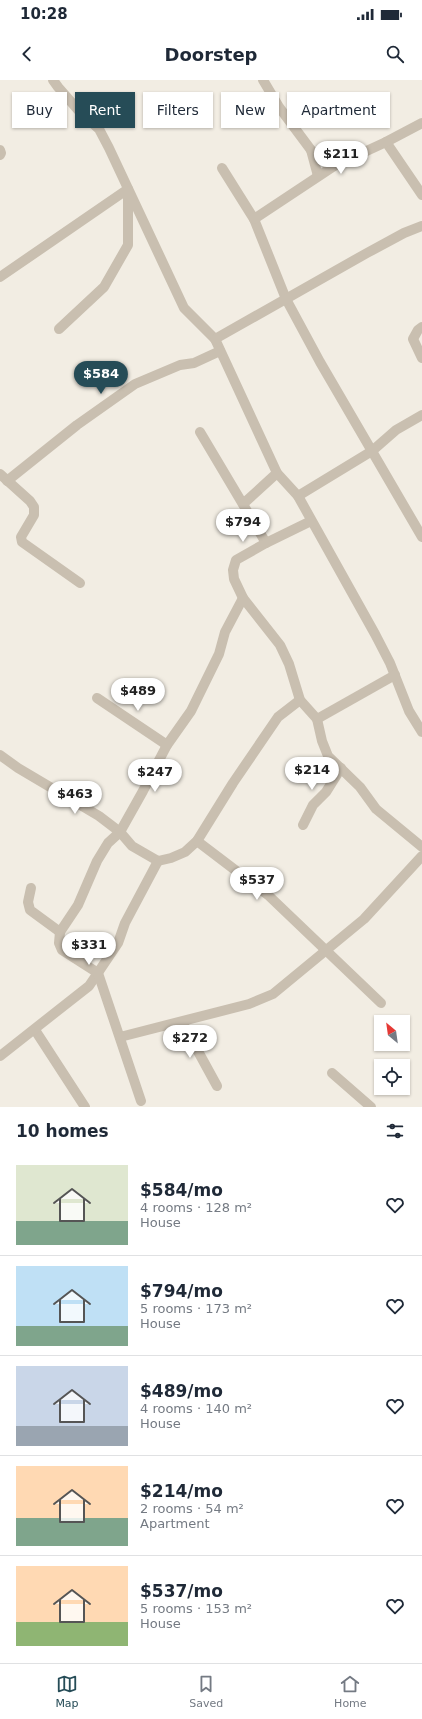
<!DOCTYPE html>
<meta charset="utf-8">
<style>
:root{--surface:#fff;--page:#f6f6f7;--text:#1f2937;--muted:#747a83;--line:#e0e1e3;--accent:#264c57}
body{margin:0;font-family:"DejaVu Sans",sans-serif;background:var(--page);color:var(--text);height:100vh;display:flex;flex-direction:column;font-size:15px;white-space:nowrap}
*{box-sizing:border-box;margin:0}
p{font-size:13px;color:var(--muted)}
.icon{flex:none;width:22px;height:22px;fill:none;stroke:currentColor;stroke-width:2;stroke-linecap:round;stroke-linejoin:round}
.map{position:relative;height:1027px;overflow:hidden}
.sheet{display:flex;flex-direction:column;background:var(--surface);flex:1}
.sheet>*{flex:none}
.guide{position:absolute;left:12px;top:12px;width:398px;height:36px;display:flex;gap:8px}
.needle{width:26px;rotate:331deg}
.buttons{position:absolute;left:374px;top:935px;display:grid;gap:8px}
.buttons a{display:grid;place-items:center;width:36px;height:36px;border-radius:0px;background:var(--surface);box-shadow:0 1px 3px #0004;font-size:20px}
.price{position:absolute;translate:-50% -34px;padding:0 9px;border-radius:14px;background:#fff;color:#222;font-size:13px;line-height:26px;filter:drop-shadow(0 1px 2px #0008)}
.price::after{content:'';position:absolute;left:50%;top:24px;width:12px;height:9px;margin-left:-6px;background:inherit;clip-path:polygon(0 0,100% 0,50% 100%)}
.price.selected{background:var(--accent);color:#fff}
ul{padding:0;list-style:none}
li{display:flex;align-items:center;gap:12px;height:100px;padding:0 16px}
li+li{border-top:1px solid var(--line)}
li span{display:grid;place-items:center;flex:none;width:112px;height:80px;border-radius:0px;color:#555}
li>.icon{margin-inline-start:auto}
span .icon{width:48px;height:48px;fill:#fffc;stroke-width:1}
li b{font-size:17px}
h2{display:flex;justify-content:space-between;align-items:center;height:48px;padding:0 16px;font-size:17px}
.pill{padding:0 14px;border-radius:0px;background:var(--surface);box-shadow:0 1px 3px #0004;font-size:14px;line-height:36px}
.pill.selected{background:var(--accent);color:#fff}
.status{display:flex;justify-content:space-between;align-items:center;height:28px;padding:0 20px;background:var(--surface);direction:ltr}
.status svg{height:11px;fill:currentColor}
header{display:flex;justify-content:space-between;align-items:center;height:52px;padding:0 16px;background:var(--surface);font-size:18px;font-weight:800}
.dock{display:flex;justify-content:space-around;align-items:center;height:56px;border-top:1px solid var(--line);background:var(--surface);font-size:11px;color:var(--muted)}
.dock a{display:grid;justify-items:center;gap:2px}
.dock .selected{color:var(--accent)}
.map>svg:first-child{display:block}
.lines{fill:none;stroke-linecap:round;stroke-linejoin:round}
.minor{stroke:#c9bfb0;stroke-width:10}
</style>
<div class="status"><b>10:28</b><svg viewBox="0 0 49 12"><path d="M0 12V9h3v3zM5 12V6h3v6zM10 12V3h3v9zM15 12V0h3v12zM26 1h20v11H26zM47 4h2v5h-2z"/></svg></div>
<header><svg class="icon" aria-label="back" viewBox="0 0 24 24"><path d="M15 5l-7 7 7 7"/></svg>Doorstep<svg class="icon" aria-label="search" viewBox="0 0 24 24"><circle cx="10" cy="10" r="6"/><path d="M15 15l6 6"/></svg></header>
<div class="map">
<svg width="422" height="1027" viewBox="0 0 422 1027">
<rect width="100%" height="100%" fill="#f2ede3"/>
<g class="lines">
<g class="minor">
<polyline points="53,0 58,7 79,31 99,49 109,68 184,228 215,259 277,393 298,416 375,554 390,583 409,631 422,652"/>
<polyline points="263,0 279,27 311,70 334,86"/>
<polyline points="386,62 422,115"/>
<polyline points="0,70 1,73 0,75"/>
<polyline points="311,70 318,96"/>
<polyline points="222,88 254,139 286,219 320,282 422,457"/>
<polyline points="254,139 334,86 386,62 422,43"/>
<polyline points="0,197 128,109"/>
<polyline points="422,247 418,250 413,259 422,278"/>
<polyline points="59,249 104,207 128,165 128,111"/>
<polyline points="215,259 367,173 404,153 422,146"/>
<polyline points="200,352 266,463"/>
<polyline points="0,394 30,421 34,427 34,435 21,457 22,462 80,503"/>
<polyline points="7,401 77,345 135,304 180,285 194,283 220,271"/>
<polyline points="298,416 372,371 396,350 422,335"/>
<polyline points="243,424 277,393"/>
<polyline points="311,441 266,463 236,480 233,490 234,499 243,518 280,565 289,584 300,620 317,639 322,661 328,676 360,707 376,729 422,767"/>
<polyline points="97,618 167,665"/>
<polyline points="317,639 395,595"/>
<polyline points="0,675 18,688 99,736 120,752 132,766 158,781 171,778 185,772 197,761 233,703 278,637 300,620"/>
<polyline points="303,745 313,725 326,712 341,688"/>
<polyline points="197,761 268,815 381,923"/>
<polyline points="31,808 28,822 30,830 60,852"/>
<polyline points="182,942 217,1006"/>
<polyline points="35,950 85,1027"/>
<polyline points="120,957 249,924 273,914 364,839 422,776"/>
<polyline points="0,976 89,906 118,863 125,843 158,781"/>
<polyline points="332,993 371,1027"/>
<polyline points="141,1021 98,893 62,870 59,863 60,852 78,825 97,781 108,763 120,752 143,711 167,665 191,631 219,574 225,552 243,518"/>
</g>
</g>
</svg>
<div class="buttons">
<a><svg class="needle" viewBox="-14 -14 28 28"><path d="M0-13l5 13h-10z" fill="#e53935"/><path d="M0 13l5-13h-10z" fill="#747a83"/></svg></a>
<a><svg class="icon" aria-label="locate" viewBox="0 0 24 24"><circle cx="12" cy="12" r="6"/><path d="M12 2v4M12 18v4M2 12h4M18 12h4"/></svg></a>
</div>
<b class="price" style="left:341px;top:95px">$211</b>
<b class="price selected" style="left:101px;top:315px">$584</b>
<b class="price" style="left:243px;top:463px">$794</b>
<b class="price" style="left:138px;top:632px">$489</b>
<b class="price" style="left:312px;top:711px">$214</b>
<b class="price" style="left:155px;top:713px">$247</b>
<b class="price" style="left:75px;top:735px">$463</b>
<b class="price" style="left:257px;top:821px">$537</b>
<b class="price" style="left:89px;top:886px">$331</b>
<b class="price" style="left:190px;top:979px">$272</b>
<div class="guide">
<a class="pill">Buy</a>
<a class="pill selected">Rent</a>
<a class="pill">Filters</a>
<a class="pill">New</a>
<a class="pill">Apartment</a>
</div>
</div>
<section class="sheet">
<h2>10 homes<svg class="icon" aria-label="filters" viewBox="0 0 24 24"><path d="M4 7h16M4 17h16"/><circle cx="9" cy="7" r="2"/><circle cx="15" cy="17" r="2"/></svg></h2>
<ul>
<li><span style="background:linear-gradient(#dfe7d0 70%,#7fa58c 0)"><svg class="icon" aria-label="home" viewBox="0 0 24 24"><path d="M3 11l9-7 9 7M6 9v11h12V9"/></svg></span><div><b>$584/mo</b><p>4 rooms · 128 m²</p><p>House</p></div><svg class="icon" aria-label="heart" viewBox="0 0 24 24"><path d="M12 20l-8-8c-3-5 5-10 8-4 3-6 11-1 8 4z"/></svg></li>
<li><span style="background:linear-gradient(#bfe0f5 75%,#7fa58c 0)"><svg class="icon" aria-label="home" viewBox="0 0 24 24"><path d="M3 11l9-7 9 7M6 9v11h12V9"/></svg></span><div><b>$794/mo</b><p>5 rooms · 173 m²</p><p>House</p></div><svg class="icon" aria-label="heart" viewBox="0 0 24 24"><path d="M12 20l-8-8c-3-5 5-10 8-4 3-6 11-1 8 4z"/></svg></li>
<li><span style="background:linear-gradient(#c9d6e8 75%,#9aa5b1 0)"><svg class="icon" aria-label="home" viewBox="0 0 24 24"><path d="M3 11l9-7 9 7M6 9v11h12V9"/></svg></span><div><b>$489/mo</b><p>4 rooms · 140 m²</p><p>House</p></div><svg class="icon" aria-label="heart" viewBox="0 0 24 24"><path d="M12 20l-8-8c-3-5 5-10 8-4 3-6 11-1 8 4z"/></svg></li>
<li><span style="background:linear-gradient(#ffd9b3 65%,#7fa58c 0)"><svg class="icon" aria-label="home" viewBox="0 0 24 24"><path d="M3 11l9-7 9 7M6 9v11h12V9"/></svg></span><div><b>$214/mo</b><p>2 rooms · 54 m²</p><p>Apartment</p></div><svg class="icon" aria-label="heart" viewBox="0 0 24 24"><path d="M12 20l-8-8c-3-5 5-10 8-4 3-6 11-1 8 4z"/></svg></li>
<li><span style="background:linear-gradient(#ffd9b3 70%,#8fb573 0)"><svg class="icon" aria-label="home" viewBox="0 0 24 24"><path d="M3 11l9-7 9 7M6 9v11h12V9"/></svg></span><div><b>$537/mo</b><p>5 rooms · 153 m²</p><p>House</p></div><svg class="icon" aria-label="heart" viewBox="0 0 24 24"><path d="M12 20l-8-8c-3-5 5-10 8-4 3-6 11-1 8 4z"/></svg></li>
</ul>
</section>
<nav class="dock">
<a class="selected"><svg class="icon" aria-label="map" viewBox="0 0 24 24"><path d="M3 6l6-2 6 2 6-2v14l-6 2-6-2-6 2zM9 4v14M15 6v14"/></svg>Map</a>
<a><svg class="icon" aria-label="saved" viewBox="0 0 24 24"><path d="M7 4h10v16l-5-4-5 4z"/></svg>Saved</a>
<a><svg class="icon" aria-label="home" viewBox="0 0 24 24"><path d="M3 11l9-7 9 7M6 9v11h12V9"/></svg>Home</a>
</nav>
